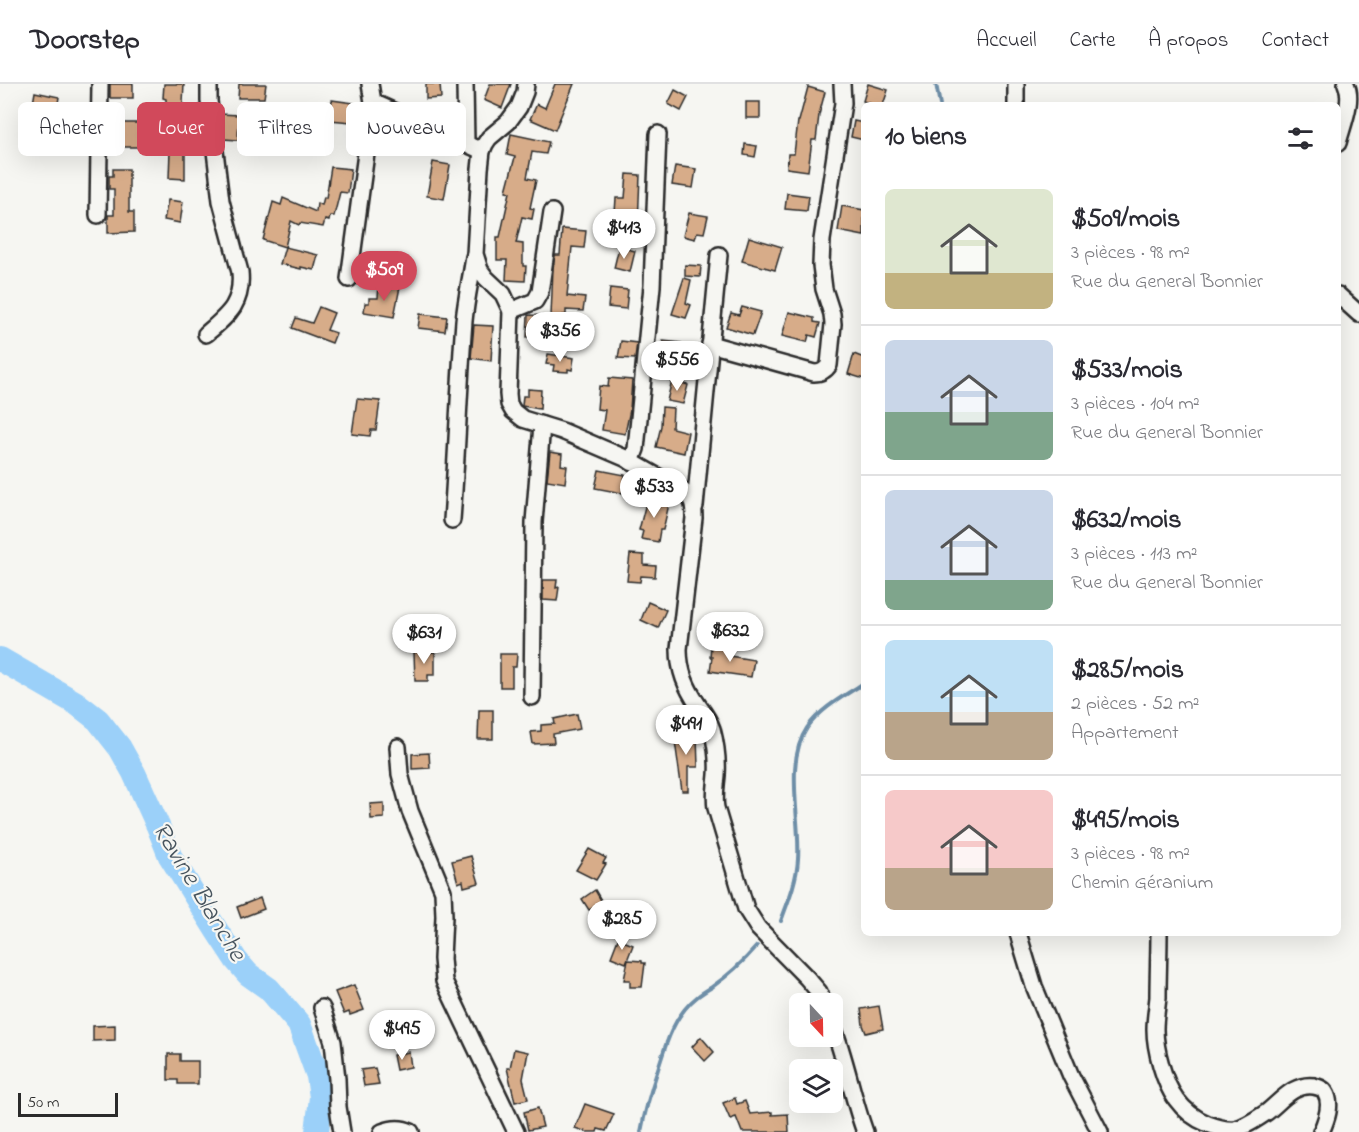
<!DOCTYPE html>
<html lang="fr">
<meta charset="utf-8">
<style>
:root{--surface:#fff;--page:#f7f7f7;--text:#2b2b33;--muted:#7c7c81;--line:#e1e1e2;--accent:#d1495b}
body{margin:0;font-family:"Indie Flower",sans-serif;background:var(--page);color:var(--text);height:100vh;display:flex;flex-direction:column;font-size:22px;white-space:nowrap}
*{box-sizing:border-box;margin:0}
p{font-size:20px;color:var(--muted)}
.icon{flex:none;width:33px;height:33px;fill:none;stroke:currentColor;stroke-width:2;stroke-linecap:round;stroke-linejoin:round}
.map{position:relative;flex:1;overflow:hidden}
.drawer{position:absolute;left:861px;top:18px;width:480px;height:834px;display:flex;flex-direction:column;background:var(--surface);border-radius:9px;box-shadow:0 6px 24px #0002}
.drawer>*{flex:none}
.hud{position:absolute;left:18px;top:18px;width:570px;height:54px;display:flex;gap:12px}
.needle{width:39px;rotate:158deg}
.tools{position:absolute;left:789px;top:909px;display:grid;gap:12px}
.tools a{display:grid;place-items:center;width:54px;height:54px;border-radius:9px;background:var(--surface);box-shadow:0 6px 24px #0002;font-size:30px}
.scale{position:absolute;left:18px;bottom:15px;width:100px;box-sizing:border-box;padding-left:6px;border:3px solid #2b2b2b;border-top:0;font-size:16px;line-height:21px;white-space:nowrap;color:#2b2b2b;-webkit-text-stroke:4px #f6f6f2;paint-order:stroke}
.price{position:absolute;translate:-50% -51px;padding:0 14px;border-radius:21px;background:#fff;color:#222;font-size:20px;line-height:39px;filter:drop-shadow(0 2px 3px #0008)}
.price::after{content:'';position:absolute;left:50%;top:36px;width:18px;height:14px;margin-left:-9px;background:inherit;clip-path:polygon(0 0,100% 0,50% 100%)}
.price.active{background:var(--accent);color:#fff}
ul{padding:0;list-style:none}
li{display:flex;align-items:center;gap:18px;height:150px;padding:0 24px}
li+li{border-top:2px solid var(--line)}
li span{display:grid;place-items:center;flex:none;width:168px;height:120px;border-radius:9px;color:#555}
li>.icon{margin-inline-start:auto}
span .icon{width:72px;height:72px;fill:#fffc;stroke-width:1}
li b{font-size:26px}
h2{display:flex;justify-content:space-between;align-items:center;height:72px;padding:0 24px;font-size:26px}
.pill{padding:0 21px;border-radius:9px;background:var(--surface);box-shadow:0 6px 24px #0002;font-size:21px;line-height:54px}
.pill.active{background:var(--accent);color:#fff}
header{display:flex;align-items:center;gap:36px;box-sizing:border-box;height:84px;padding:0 30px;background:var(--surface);border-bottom:2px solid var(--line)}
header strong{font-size:28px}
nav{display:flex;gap:33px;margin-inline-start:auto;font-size:21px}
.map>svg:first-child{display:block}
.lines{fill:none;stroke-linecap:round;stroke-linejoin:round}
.stream{stroke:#6e8ea7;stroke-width:4}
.river{stroke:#9bd0f9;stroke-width:24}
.building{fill:#d7ac89;stroke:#2b2b2b;stroke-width:1.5}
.street-casing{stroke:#2b2b2b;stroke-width:20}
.street{stroke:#f6f6f2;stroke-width:15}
.labels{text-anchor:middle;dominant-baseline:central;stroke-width:4.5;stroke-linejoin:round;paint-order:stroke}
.water-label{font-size:26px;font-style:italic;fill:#47545e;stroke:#f6f6f2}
</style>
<header>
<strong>Doorstep</strong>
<nav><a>Accueil</a><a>Carte</a><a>À propos</a><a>Contact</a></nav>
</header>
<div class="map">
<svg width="1359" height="1048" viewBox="0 0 1359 1048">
<rect width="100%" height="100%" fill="#f6f6f2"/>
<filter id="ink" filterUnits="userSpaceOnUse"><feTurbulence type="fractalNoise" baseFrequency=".0167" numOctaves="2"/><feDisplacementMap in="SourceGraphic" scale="12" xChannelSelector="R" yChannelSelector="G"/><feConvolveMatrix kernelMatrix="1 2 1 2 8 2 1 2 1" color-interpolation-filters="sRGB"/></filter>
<g filter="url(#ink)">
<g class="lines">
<g class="stream">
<polyline points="936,0 940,21"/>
<path d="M781,837C788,818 797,796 798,775C801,736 784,678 807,644C821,624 844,612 864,599"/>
<path d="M641,1048C645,1026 651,1006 658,985C666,959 674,931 697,913C702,909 707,906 712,903C729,891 744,877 757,862"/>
</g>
<polyline class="river" points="0,575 76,619 98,636 120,664 134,689 158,742 170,772 217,847 236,876 248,890 269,905 299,940 318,992 321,1013 317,1048"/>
</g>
<g class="building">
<rect x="110" y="0" width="23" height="14"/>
<polygon points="164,0 184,0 182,37 166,35 166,15 163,14"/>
<polygon points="239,0 266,0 264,14 238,14"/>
<polygon points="426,0 440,0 441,14 426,15"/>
<polygon points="490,0 511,0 502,24 484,16"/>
<polygon points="555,0 574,0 555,46 530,35 537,20 545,24"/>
<polygon points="868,0 888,6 883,21 875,21 863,17"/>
<polygon points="808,3 825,8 819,31 816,56 812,56 808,87 787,84 788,70 794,70 798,37 799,37"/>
<polygon points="675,6 688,13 681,27 668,20"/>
<polygon points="35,8 59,13 55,37 37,34 38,26 32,25"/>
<polygon points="332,16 353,19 351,38 330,36"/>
<rect x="746" y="18" width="14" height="16"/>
<polygon points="220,30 239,31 238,56 223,55"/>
<polygon points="854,37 864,39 864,56 851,53"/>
<polygon points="113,39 139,39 140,63 113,63"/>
<polygon points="511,50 549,58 546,70 532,68 527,94 536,96 530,124 534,125 532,135 522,133 516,159 523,160 523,182 526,182 525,197 506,196 507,176 497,176 497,153 500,153 510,108 506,107 515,73 507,71"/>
<polygon points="745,60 757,62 755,73 744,71"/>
<polygon points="170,67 185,68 185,95 169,94"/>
<polygon points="433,78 450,81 444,115 427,112"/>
<polygon points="675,82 696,85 693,104 672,101"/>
<polygon points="331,83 351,85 348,109 340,108 334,132 330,132 329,137 325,136 323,143 300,139 299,141 291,137 285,163 318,171 314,186 301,183 301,185 280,180 285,163 263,156 273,118 281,121 283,114 316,128 317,119 322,121 324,113 326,114"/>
<polygon points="113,85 129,85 129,128 134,128 134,148 108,149 108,131 114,131 114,105 109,105 109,92 113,92"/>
<polygon points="627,90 640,91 638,140 620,139 621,129 615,129 616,114 625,114"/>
<polygon points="787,109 809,112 807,127 785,125"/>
<polygon points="168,116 183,118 180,139 164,136"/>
<polygon points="842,122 864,126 864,152 838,147"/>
<polygon points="689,129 708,132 704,149 697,148 695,155 683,152"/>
<polygon points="562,145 586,147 584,164 572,163 567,212 585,214 583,227 566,226 566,231 563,231 561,248 557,247 557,254 527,253 528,231 551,232 553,184 555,171 560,171"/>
<polygon points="749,153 782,163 775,186 742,177"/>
<polygon points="619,163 635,167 630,188 614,184"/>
<polygon points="685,181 701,182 700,193 685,192"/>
<polygon points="684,194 691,196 686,219 691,221 686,234 672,230"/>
<polygon points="379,201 400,203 394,233 364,228 365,219 369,219 369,214 378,214"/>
<polygon points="610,204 628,206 626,225 608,223"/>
<polygon points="319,223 334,229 327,246 336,249 332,259 292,244 296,234 312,239"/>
<polygon points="742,223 761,228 753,251 726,243 731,229 739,231"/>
<polygon points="789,228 814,234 814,238 820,239 816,253 809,251 807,258 782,252"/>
<polygon points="420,230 447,233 445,247 418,244"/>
<polygon points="474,241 493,242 491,277 471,274"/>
<polygon points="621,257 637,259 635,275 618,274"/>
<polygon points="663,257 681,259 680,273 661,271"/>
<polygon points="548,270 574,274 572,286 568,285 568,288 553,287 554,281 546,280"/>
<polygon points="854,270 864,274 864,295 848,290"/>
<polygon points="609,294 632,296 630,326 625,350 602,346 605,326 597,325 599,302 608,303"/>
<polygon points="672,296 688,301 683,320 667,317"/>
<polygon points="528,305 541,306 540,325 522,322 523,312 528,312"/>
<polygon points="357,315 380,317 376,346 371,346 370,352 352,350"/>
<polygon points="662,323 673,324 672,344 688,348 684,369 656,363 661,342"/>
<polygon points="550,368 562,370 561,381 567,382 565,399 547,396"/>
<polygon points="599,386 625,391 622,409 595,404"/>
<polygon points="648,411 663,415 662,418 669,420 663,446 660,446 658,458 641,455 643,447 639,446"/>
<polygon points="630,470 644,471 644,481 656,482 655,493 641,492 640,498 627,497"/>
<polygon points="543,496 557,496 556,504 559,503 557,517 543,516"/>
<polygon points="648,518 666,526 658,544 641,536"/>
<polygon points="711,562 730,565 730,572 754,576 751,593 710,587 712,573 710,573"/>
<polygon points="414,568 435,568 435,591 428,591 428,597 415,597"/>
<polygon points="500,570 517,570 516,583 512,583 512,603 500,603"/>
<polygon points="479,626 493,626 493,655 478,655"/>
<polygon points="577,630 580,645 553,650 554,659 533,660 531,648 541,647 541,641 555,640 554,635"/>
<polygon points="674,650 693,650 693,653 697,653 698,683 688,683 688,707 682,707"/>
<polygon points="429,669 430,684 412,685 412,670"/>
<polygon points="384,719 384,734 371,735 370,720"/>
<polygon points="589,765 606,774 603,779 606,780 596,796 576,786"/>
<polygon points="471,772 479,799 464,803 463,797 458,799 452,777"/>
<polygon points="595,806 605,823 595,829 593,824 589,826 582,815"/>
<polygon points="260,814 264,825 241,834 237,823"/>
<polygon points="618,855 633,861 626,879 611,873"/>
<polygon points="628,876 642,877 642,879 645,879 642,903 630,903 630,896 624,896"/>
<polygon points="354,901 364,926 350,931 349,928 344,930 335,908"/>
<polygon points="879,922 883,945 866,949 863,941 861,925"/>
<polygon points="115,941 115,956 93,957 93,942"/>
<polygon points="701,953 714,968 705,977 692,963"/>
<polygon points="514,965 528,968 523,995 528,1015 515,1018 507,984 510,984"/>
<polygon points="409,968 411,983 396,986 393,971"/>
<polygon points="168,970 180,970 180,977 198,977 198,1000 178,1000 178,996 168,996"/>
<polygon points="375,984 379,1000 364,1002 361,986"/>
<polygon points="735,1014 737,1020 745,1017 750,1030 772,1028 772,1031 788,1030 789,1048 742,1048 736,1033 730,1035 723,1019"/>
<polygon points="585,1020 614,1030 606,1047 598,1045 597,1048 587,1048 575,1044"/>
<polygon points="538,1024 543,1043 528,1046 524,1028"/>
</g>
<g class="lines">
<defs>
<g id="street">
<polyline points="370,0 373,18 482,67"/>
<polyline points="465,0 466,60"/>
<path d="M526,0L525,8L519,23L508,38L489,54L485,60L482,67L480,85L475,170L480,186L486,194L503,210L511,227L508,310L509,320L513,327L523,335L562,347L625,374L683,407C693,414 694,421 694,434L679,565C679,587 686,603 698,621C704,629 709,636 712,645C716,660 718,676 717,691C716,703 714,712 716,724L746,825L758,844L807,894L819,908L824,920"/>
<polyline points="1016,21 1016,0"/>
<path d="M1338,59C1342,42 1354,16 1346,0"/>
<polyline points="98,131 100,0"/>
<polyline points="349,195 373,18"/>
<polyline points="1338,211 1359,230"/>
<polyline points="511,227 535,217 540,208 552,128"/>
<path d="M206,250C228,231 243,220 240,188L221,117L209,17V0"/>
<path d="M710,260L814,289C821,289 825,287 829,281L833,240L832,230L824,205L821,181L822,156L843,19L842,0"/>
<polyline points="631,378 636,365 652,202 658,50"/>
<polyline points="695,422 719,171"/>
<path d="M452,436C457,369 459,303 464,237C466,215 471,194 474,173"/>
<polyline points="532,613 534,438 542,341"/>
<polyline points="398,663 400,690 410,727 443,807 444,832 442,875 444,897 516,1048"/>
<polyline points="1018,849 1034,902 1071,992 1100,1048"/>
<path d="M1159,849C1159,870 1158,892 1158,913C1157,924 1155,934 1155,945C1155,965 1164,999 1176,1015C1184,1026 1195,1035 1208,1040C1216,1043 1226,1046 1235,1045C1246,1043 1258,1034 1267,1028C1281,1017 1294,999 1314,1002C1318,1003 1323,1004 1325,1008C1333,1020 1326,1037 1321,1048"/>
<polyline points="322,924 333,958 337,995 338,1023 342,1048"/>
<path d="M832,940C846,975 852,1013 865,1048"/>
<path d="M382,1048C392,1044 401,1043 411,1048"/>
</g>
</defs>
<use href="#street" class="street-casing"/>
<use href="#street" class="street"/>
</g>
</g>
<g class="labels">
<g class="water-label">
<text transform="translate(198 808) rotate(59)">Ravine Blanche</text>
</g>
</g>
</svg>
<div class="tools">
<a><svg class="needle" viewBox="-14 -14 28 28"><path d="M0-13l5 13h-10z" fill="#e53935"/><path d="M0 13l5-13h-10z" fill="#7c7c81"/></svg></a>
<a><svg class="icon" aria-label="layers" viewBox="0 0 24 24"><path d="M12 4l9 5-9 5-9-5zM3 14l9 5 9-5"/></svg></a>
</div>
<div class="scale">50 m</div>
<b class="price" style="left:624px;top:176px">$413</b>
<b class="price active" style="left:384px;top:218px">$509</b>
<b class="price" style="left:560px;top:279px">$356</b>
<b class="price" style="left:677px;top:308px">$556</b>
<b class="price" style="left:654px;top:435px">$533</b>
<b class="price" style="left:730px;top:579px">$632</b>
<b class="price" style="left:424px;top:581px">$631</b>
<b class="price" style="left:686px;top:672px">$491</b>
<b class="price" style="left:622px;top:867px">$285</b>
<b class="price" style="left:402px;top:977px">$495</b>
<div class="hud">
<a class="pill">Acheter</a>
<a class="pill active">Louer</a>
<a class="pill">Filtres</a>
<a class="pill">Nouveau</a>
</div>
<section class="drawer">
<h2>10 biens<svg class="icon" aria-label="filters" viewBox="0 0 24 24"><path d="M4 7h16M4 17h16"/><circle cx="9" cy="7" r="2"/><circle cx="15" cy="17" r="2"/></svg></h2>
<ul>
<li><span style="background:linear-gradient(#dfe7d0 70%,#c2b280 0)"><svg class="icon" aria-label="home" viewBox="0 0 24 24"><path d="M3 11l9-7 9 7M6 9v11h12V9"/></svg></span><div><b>$509/mois</b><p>3 pièces · 98 m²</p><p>Rue du General Bonnier</p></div></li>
<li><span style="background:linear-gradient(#c9d6e8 60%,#7fa58c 0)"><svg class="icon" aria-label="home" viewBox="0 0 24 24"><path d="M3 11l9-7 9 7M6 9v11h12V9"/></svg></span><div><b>$533/mois</b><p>3 pièces · 104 m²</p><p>Rue du General Bonnier</p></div></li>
<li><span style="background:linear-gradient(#c9d6e8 75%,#7fa58c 0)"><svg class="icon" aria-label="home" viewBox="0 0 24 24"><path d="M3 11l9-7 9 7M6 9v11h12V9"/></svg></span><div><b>$632/mois</b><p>3 pièces · 113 m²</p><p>Rue du General Bonnier</p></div></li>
<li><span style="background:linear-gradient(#bfe0f5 60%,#b9a48a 0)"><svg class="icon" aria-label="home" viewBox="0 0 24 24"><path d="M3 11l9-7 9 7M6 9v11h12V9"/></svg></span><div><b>$285/mois</b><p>2 pièces · 52 m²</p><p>Appartement</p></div></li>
<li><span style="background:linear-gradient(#f6c9c9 65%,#b9a48a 0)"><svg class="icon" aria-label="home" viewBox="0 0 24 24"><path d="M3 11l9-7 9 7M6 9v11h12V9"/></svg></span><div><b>$495/mois</b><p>3 pièces · 98 m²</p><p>Chemin Géranium</p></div></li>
</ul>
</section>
</div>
